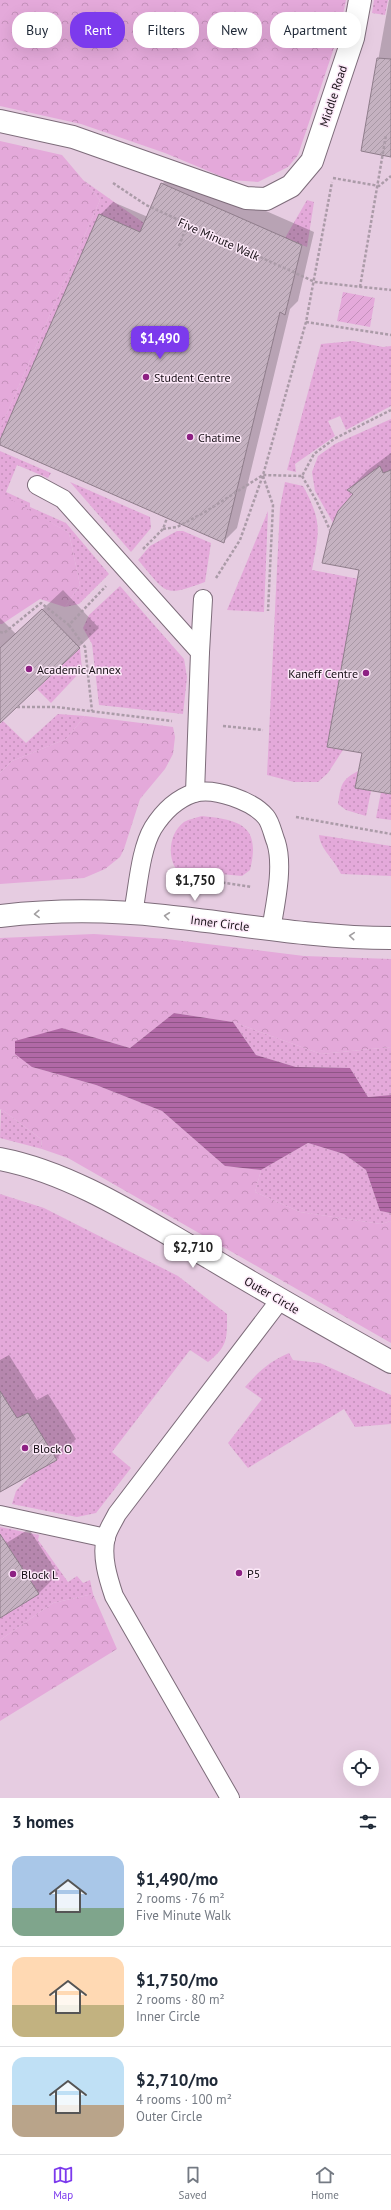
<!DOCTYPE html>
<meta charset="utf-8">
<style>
:root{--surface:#fff;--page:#f6f6f7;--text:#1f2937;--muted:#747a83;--line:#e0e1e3;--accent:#7c3aed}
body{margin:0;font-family:"PT Sans",sans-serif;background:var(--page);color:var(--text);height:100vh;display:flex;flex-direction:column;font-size:15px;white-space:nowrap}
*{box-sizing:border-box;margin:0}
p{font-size:13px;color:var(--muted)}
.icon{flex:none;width:22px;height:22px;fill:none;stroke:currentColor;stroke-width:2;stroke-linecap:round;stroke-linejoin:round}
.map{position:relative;height:1798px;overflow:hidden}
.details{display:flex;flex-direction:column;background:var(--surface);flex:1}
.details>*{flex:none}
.guide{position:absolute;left:12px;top:12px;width:367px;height:36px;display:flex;gap:8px}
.tools{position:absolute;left:343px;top:1750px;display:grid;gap:8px}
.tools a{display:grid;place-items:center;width:36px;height:36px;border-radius:50%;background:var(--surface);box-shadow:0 4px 16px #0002;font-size:20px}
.price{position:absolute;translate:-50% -34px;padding:0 9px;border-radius:8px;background:#fff;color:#222;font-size:13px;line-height:26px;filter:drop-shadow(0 1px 2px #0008)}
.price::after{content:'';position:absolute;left:50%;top:24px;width:12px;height:9px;margin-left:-6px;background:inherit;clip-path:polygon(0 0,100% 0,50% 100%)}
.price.active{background:var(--accent);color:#fff}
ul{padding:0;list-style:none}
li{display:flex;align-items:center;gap:12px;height:100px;padding:0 12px}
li+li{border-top:1px solid var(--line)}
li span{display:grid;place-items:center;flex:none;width:112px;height:80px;border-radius:12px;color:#555}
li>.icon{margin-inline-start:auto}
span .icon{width:48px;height:48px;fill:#fffc;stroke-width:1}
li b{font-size:17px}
h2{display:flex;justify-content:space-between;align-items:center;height:48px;padding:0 12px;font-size:17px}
.pill{padding:0 14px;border-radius:16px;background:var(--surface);box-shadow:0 4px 16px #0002;font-size:14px;line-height:36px}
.pill.active{background:var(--accent);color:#fff}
.menu{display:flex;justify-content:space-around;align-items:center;height:56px;border-top:1px solid var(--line);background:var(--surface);font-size:11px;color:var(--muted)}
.menu a{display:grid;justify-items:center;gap:2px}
.menu .active{color:var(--accent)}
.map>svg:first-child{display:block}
.built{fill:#e6cce1;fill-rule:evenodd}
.grass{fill:url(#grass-dots)}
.forest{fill:url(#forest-crowns)}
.garden{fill:url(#garden-furrows)}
.water{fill:url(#water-rules)}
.shadow{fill:#0003}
.building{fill:url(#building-hatch);stroke:#8f7d8b}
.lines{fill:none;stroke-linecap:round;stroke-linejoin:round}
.service-casing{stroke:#7d6c7a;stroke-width:20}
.pedestrian-casing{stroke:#7d6c7a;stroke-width:24}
.minor-casing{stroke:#7d6c7a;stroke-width:24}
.path{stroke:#ab9ba8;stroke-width:2.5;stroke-dasharray:3 2;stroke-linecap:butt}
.service{stroke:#fff;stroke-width:18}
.pedestrian{stroke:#fff;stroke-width:22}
.minor{stroke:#fff;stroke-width:22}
.oneway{stroke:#a29fa1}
.poi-dot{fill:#8d2083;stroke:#fce8f8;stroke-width:1.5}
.labels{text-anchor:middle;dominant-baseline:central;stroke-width:3;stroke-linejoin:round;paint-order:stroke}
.street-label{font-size:12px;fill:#160f15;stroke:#fce8f8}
.poi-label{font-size:12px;fill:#160f15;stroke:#fce8f8;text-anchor:start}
</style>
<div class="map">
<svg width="391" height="1798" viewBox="0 0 391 1798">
<defs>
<pattern id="grass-dots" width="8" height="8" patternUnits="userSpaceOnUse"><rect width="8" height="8" fill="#e4a9da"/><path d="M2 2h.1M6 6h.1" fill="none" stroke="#c390ba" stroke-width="1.8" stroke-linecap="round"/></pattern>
<pattern id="forest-crowns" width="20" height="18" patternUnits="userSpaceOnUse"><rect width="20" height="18" fill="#e4a9da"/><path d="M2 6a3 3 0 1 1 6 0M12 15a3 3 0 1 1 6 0" fill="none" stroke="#c390ba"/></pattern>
<pattern id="garden-furrows" width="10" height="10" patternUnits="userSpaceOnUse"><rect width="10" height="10" fill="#e4a9da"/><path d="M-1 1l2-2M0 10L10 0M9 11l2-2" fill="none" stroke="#c390ba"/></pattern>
<pattern id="water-rules" width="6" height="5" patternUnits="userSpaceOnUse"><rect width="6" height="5" fill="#b169a6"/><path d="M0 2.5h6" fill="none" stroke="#8f5586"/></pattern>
<pattern id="building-hatch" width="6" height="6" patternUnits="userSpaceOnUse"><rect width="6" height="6" fill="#c5b2c1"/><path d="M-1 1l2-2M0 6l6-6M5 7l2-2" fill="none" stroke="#a898a5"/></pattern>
</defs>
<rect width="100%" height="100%" fill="#efdbeb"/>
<path class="built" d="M0,0H391V1798H0ZM350,1757H372V1779H350Z"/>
<g class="grass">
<polygon points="374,0 388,0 385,15 372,13"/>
<polygon points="83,180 144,223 140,232 99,215 0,440 0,429 100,200"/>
<polygon points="307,200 314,202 307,247 285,238"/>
<polygon points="353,341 383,347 391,346 391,406 346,430 340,416 328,421 335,436 295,464 296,472 287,470 321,344"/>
<polygon points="391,419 391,470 383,473 381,468 356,483 349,491 353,494 338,511 333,523 315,491 312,472 318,456 335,444"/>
<polygon points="0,451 51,473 48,478 17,465 6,492 30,503 30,507 66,523 109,574 79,604 65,607 80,585 69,533 0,494"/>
<polygon points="70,482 150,517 151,528 131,552"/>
<path d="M285,482L303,486C323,523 319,531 312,570L364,580L354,598L327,747L343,750L328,773L318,782H294L267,775L280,507Z"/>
<polygon points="268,511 264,612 227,610"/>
<path d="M177,531H183L211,543L205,582C162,598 167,593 138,560L150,546Z"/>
<polygon points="120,586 184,659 187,677 183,714 99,705 92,644 83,628 89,615"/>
<polygon points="80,648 82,670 51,703 37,689"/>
<polygon points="58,714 85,716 66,739 12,761 0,773 0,724 3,721 26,743"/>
<path d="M358,771L355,788L371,791L366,816L346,810L338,804C341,785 341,780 358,771Z"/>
<polygon points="381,792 391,794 391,820 376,818"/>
<path d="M202,816C241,820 261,826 250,870L242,876L177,870C167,857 169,833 184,822C189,819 196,818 202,816Z"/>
<path d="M319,835L391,846V876L341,874C335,860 320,849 319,835Z"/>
<polygon points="233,1022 321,1054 391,1047 391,1095 368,1097 350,1068 296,1067 256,1055"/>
<polygon points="1,1109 41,1139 42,1149 0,1138"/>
<polygon points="308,1143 344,1154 366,1170 380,1211 391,1213 391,1221 381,1224 300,1212 255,1192 261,1170"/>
<path d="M0,1194L44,1208L178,1276L227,1314C227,1339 228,1346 208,1362L190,1350L112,1452L131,1468L96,1513L77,1517L12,1504L16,1491L34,1472L42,1436L28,1413L17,1418L0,1391Z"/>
<path d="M289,1353L293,1360L320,1363L391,1395V1424L355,1427L344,1409L248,1468L228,1443L262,1399L245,1387C258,1372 270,1361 289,1353Z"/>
<polygon points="0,1527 39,1535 38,1540 68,1582 77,1576 83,1583 90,1580 93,1594 53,1603 0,1640 0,1618 39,1594 9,1548 0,1553"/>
</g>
<g class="forest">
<polygon points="0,0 346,0 339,33 298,155 288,167 258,182 230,180 165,153 81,124 0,106"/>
<polygon points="0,141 62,155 100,200 0,429"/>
<polygon points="0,493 69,533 80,585 65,607 40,599 2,624 0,624"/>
<polygon points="85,716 173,727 175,737 173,754 165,769 140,799 124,849 120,857 105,869 84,878 0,884 0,773 12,761 66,739"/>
<polygon points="94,934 167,939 304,956 391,959 391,1047 321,1054 233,1022 174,1013 130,1048 62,1028 32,1067 96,1085 162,1111 225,1166 261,1170 255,1192 300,1212 381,1224 391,1221 391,1343 68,1158 42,1149 41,1139 1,1109 0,1110 0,938"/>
<polygon points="93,1594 117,1649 0,1721 0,1640 53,1603"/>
</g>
<polygon class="garden" points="343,292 375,298 370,327 337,321"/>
<polygon class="water" points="174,1013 233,1022 256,1055 296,1067 350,1068 368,1097 391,1095 391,1213 380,1211 366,1170 344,1154 308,1143 261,1170 225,1166 162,1111 96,1085 32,1067 15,1054 15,1041 62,1028 130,1048"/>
<g class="shadow">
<polygon points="389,0 391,0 391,155 362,150"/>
<polygon points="175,171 314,232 298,301 290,309 237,528 224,541 0,444 100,215 113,202 148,217 162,184"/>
<polygon points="391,453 391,793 363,752 360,569 354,494 349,489 368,470"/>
<polygon points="63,590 99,628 0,722 0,618 16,634"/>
<polygon points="9,1355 37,1400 48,1394 76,1439 56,1459 0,1484 0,1360"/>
<polygon points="29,1529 58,1574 38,1594 0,1617 0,1547"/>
</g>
<g class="building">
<polygon points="377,58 391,59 391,157 361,151"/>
<polygon points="161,183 302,245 285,315 280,312 224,543 0,445 0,440 99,214 140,232"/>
<polygon points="380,466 383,473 391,470 391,794 355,788 362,753 327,747 359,570 322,563 330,530 338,511 353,494 347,490"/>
<polygon points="42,609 80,648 0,723 0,648"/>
<polygon points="0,1391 17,1418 28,1413 57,1460 0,1492"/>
<polygon points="0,1534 39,1594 0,1618"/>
</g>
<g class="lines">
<defs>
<g id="service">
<polyline points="37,485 63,499 200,652 195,793"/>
<polyline points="200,652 203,599"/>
<path d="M133,913C138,888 140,850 153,828C163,812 176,799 194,793C214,787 253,801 266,817C271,823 273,835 276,842C284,867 275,905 271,930"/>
<polyline points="0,1515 106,1538"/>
<path d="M230,1798L114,1596C108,1578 101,1556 106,1537C108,1529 113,1522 117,1514L280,1300"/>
</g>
<polyline id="pedestrian" points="0,121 73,137 246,198 266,199 291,186 312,161 353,38 360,0"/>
<g id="minor">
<path d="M0,916C53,910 111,910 164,916C240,924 315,938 391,938"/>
<path d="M0,1159C74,1173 145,1221 210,1258C270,1294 330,1328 391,1362"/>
</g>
</defs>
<use href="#service" class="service-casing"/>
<use href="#pedestrian" class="pedestrian-casing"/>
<use href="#minor" class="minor-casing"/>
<g class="path">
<polyline points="333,178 379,186 391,176"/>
<polyline points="113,183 146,205 315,282 391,290"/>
<polyline points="179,246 187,225"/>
<polyline points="360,287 386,135"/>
<polyline points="306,322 391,335"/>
<polyline points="263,476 273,505 268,611"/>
<polyline points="302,476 316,500 330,530"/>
<polyline points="163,529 177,527 205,512 263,475 302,476 314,454 334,439 391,410"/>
<polyline points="143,549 163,529 167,518"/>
<polyline points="216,578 240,540 263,475 306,322 332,182"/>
<polyline points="69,625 85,647 92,711"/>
<polyline points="0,632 4,633 41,603 69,625 106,586"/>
<polyline points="17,707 56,707 172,721"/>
<polyline points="223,726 263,730"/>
<polyline points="296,817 391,834"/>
<polyline points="173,875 252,887"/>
</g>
<use href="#service" class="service"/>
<use href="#pedestrian" class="pedestrian"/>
<use href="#minor" class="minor"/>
</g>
<defs><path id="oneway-chevron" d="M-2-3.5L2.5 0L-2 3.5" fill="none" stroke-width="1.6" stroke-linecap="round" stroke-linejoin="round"/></defs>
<g class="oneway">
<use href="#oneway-chevron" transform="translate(37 914) rotate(178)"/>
<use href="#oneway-chevron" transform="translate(167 916) rotate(-173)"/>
<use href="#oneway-chevron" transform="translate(352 936) rotate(-175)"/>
</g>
<g class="poi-dot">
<circle cx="146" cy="377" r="4"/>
<circle cx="190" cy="437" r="4"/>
<circle cx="29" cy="669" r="4"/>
<circle cx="366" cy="673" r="4"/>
<circle cx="25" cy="1448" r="4"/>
<circle cx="239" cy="1573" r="4"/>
<circle cx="13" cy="1574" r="4"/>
</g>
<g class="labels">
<g class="street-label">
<text transform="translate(333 96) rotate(-72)">Middle Road</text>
<text transform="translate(219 239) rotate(24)">Five Minute Walk</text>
<text transform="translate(220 923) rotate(7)">Inner Circle</text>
<text transform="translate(272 1295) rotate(30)">Outer Circle</text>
</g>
<g class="poi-label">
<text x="154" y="377">Student Centre</text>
<text x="198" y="437">Chatime</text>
<text x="37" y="669">Academic Annex</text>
<text x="358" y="673" text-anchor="end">Kaneff Centre</text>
<text x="33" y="1448">Block O</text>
<text x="247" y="1573">P5</text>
<text x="21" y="1574">Block L</text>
</g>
</g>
</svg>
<div class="tools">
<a><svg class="icon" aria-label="locate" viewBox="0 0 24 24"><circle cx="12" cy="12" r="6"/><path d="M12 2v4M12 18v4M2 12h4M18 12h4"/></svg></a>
</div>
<b class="price active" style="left:160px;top:360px">$1,490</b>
<b class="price" style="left:195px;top:902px">$1,750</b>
<b class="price" style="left:193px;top:1269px">$2,710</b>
<div class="guide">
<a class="pill">Buy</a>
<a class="pill active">Rent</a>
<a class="pill">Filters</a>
<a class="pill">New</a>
<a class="pill">Apartment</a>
</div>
</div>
<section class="details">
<h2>3 homes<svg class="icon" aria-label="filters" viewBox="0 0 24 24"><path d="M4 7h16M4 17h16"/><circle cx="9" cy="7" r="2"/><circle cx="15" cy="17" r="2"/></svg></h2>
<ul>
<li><span style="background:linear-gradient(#a9c7e8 65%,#7fa58c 0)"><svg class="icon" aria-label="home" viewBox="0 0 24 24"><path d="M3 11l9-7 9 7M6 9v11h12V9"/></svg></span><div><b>$1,490/mo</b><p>2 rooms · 76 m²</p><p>Five Minute Walk</p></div></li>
<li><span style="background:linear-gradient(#ffd9b3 60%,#c2b280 0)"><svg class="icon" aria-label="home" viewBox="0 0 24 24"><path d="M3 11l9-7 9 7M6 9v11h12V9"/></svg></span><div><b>$1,750/mo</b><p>2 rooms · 80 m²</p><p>Inner Circle</p></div></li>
<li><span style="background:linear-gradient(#bfe0f5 60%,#b9a48a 0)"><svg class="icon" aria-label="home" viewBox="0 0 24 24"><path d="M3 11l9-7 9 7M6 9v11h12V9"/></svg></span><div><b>$2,710/mo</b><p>4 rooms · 100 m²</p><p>Outer Circle</p></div></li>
</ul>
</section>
<nav class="menu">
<a class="active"><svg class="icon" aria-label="map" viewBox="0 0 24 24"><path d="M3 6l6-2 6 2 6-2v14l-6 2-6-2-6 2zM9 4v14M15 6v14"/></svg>Map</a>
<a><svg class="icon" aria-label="saved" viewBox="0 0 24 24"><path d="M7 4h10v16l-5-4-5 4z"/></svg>Saved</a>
<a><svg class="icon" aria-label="home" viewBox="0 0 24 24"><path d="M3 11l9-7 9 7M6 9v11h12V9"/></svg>Home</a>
</nav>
